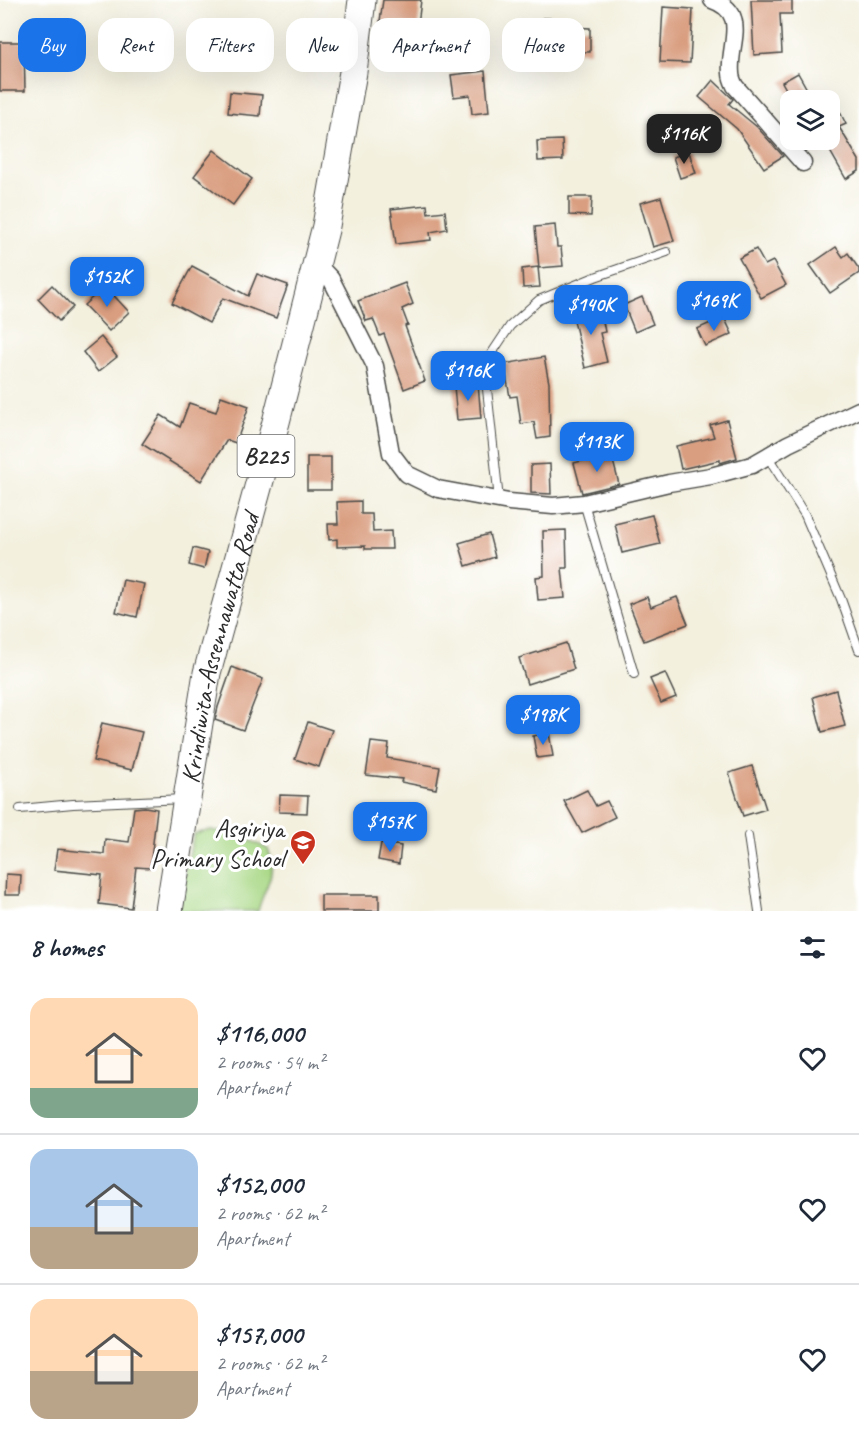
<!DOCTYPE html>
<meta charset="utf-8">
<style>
:root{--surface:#fff;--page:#f6f6f7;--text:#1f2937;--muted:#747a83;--line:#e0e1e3;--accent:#1a73e8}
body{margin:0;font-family:Caveat,sans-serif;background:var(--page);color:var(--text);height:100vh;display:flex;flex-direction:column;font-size:22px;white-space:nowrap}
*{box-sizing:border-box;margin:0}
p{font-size:20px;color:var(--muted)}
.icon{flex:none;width:33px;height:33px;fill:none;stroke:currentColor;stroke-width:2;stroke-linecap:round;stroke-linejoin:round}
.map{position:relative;height:911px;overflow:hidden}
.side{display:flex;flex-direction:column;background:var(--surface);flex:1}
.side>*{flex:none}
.top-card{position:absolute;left:18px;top:18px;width:824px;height:54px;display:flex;gap:12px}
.tools{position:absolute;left:780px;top:90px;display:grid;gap:12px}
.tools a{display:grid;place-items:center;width:60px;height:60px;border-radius:12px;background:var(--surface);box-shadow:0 6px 24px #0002;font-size:30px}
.price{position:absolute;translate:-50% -51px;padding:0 14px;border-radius:12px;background:var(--accent);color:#fff;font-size:20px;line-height:39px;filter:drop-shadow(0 2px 3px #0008)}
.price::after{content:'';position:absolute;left:50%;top:36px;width:18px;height:14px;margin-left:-9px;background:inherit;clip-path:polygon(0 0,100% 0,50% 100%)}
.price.active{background:#222;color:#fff}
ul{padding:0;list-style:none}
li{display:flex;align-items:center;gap:18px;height:150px;padding:0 30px}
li+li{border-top:2px solid var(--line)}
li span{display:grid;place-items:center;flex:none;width:168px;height:120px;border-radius:18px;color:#555}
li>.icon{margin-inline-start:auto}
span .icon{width:72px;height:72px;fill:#fffc;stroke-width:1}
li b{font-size:26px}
h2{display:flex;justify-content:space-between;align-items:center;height:72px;padding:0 30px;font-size:26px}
.tag{padding:0 21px;border-radius:18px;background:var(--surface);box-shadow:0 6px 24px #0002;font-size:21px;line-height:54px}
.tag.active{background:var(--accent);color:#fff}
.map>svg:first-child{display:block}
.green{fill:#a9d886;stroke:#6a8258;stroke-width:1.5}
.building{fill:#d99d7f}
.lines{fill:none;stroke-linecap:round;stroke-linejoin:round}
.lane-casing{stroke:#494946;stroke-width:10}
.street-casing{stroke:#494946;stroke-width:19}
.primary-casing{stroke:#494946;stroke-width:29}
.lane{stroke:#fff;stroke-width:8}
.street{stroke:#fff;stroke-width:16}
.primary{stroke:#fff;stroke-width:27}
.labels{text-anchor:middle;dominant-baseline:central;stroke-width:6;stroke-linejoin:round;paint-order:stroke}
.shield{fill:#fff;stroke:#6b6b6b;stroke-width:1.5}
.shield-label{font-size:24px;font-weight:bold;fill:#2b2b2b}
.street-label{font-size:26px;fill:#2b2b2b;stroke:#fff}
.poi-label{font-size:26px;fill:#2b2b2b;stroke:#fff;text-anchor:end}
</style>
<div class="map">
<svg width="859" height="911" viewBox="0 0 859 911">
<rect width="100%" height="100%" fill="#fff"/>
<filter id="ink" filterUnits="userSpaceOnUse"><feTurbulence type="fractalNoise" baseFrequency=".0167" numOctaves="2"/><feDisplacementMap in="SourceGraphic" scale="12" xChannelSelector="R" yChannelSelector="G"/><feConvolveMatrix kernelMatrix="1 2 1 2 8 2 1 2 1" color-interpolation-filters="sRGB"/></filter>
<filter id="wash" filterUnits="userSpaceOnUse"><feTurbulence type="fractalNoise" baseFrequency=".008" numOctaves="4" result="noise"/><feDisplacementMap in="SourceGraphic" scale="24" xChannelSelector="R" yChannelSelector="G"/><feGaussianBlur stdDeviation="1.35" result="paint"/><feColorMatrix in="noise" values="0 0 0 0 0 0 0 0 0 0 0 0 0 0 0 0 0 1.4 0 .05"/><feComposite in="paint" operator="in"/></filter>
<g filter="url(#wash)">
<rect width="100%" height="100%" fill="#f3f0de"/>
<path class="green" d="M211,830L243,837L268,849C278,877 264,886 258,911H176L194,834Z"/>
<g id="blocks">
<g class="building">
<polygon points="383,0 421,0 418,25 380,21"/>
<polygon points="751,0 792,0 792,14 780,14 782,53 754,55"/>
<polygon points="663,7 693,9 690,63 660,62"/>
<polygon points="543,18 571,19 571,27 590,28 590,52 543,51"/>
<polygon points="0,42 24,42 25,91 0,91"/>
<polygon points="485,71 489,112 472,114 470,95 454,97 451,75"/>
<polygon points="798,73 813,100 792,100 782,82"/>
<polygon points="713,80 733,99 729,104 757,127 783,156 764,168 737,129 699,97"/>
<polygon points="230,92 262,95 260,116 228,113"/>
<polygon points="830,92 846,124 839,127 859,160 859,171 846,179 830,151"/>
<polygon points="562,140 563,160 538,161 537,141"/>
<polygon points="214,150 252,179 233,205 194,176"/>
<polygon points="689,152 696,173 680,178 673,157"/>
<polygon points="569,197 592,197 591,216 569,215"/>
<polygon points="661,197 674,241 653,247 640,203"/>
<polygon points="427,205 428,213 445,211 447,229 430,232 431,240 396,244 391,209"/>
<polygon points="555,225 557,247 561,247 563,266 539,268 535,227"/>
<polygon points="836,247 843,257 848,253 859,269 859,273 830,293 810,265"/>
<polygon points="756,249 765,265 773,261 786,285 761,298 739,258"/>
<polygon points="192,266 248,296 257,274 288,285 276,318 223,298 209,323 172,303"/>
<polygon points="538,267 540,287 523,288 522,269"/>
<polygon points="405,283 413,304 402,309 408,325 405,326 425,381 404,389 384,334 380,336 373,319 366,321 358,301"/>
<polygon points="52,285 73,307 59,321 38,299"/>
<polygon points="105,286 129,312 109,331 84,305"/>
<polygon points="642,297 653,324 635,332 624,305"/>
<polygon points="600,306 605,332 600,333 607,362 585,368 572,312"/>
<polygon points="724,317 732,334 705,346 697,329"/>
<polygon points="101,337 117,357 98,372 83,352"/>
<polygon points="544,357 549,383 550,437 537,439 534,422 521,424 517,396 510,397 504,364"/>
<polygon points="478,384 481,418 457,420 454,386"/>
<polygon points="221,396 249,406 236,443 227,440 201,481 142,444 161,415 180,427 189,403 216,412"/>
<polygon points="727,420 737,458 720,463 720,460 681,469 676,446 714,437 710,425"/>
<polygon points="611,453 619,484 582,493 574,463"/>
<rect x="307" y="457" width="24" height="33"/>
<polygon points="550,464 551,494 531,493 531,465"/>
<polygon points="361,501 361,514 372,514 373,532 391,531 392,549 365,549 365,546 337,547 337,539 329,540 328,524 338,524 337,502"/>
<polygon points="652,515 660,544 622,553 615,524"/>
<polygon points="566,530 567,568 562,568 565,598 538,600 536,577 544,576 543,531"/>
<polygon points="489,534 495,557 466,566 459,543"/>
<polygon points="193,548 208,552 204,569 189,565"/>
<polygon points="123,580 144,584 137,617 116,612"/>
<polygon points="647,597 651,607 677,597 688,624 644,641 629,604"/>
<polygon points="566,643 574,669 527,684 519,658"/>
<polygon points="232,667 263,679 243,730 215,720 218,707"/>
<polygon points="665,673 676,697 661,703 650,679"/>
<polygon points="836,690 845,726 822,732 813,697"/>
<polygon points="308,722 332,730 319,767 295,759"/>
<polygon points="102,723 142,732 132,770 93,761"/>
<polygon points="549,733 553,756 537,758 533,736"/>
<polygon points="371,742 389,744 387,758 440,767 436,789 401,782 402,779 366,775"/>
<polygon points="752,766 766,809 743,816 729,773"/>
<polygon points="587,790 596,806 607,801 615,817 582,833 564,801"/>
<polygon points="280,795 308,796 307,813 279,812"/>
<polygon points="145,807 157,809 150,868 136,867 131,908 99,904 102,875 54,870 57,849 104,854 105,839 129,842 134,808"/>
<polygon points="381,843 401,846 399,864 378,860"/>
<polygon points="6,874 21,875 20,895 5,895"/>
<rect x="321" y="895" width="58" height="16"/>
</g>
</g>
</g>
<g filter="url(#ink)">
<use href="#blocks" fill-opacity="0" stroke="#494946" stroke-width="1.5"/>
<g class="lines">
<defs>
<g id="lane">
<polyline points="768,457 805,515 841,599 859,650"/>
<polyline points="499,500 486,380 490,356 510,326 539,300 595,277 667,252"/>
<polyline points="584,503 634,674"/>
<polyline points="20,809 73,804 184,799"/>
<polyline points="748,836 759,911"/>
</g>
<g id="street">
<path d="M712,0C750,13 728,45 731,73C731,77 733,82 735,86L803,163"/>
<polyline points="316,263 331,279 375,366 391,453 407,474 438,489 509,502 553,506 584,503 669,483 711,476 752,465 788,444 859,410"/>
</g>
<g id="primary">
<path id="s1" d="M169,911L207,673L276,422L326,226L353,72L362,0"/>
</g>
</defs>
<use href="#lane" class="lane-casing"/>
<use href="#street" class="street-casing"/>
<use href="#primary" class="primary-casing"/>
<use href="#lane" class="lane"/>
<use href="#street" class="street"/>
<use href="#primary" class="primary"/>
</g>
</g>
<defs>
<symbol id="school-pin" viewBox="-11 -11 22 30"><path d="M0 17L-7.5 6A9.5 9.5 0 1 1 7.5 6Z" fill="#c8321e" stroke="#fff"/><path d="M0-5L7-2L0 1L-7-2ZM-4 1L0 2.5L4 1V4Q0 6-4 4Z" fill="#fff"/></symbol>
</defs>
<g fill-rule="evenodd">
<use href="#school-pin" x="288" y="828" width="30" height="40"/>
</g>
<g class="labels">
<rect class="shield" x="237.5" y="435" width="57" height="42" rx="4.5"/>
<g class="shield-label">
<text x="266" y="456">B225</text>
</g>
<g class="street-label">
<text stroke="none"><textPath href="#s1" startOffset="268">Krindiwita-Assennawatta Road</textPath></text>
</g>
<g class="poi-label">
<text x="284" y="828">Asgiriya<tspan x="284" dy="30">Primary School</tspan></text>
</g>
</g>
</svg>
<div class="tools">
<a><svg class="icon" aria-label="layers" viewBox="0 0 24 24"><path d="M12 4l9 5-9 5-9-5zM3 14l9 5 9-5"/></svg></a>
</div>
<b class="price active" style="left:684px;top:165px">$116K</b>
<b class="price" style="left:107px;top:308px">$152K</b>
<b class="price" style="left:714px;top:332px">$169K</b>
<b class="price" style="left:591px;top:336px">$140K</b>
<b class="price" style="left:468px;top:402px">$116K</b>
<b class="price" style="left:597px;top:473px">$113K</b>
<b class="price" style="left:543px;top:746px">$198K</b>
<b class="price" style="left:390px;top:853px">$157K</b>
<div class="top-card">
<a class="tag active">Buy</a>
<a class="tag">Rent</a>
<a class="tag">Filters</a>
<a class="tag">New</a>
<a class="tag">Apartment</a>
<a class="tag">House</a>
</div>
</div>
<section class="side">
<h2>8 homes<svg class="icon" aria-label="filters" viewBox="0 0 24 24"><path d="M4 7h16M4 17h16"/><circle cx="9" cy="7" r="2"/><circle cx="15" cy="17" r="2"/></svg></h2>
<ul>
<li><span style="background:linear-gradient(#ffd9b3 75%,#7fa58c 0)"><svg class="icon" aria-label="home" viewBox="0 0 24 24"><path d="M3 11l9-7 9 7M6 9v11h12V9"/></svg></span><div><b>$116,000</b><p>2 rooms · 54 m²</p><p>Apartment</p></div><svg class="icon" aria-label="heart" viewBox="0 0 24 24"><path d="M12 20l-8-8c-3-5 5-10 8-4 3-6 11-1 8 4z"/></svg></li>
<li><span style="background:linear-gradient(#a9c7e8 65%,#b9a48a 0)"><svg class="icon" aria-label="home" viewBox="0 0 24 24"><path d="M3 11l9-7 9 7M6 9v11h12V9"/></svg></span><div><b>$152,000</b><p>2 rooms · 62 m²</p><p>Apartment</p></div><svg class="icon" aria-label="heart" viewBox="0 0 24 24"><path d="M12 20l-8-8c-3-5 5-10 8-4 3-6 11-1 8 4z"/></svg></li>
<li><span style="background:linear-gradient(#ffd9b3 60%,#b9a48a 0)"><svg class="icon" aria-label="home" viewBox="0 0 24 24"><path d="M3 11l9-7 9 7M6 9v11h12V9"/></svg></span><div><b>$157,000</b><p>2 rooms · 62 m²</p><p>Apartment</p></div><svg class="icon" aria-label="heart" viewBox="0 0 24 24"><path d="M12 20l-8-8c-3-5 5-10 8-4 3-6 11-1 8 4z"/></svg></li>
</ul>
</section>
